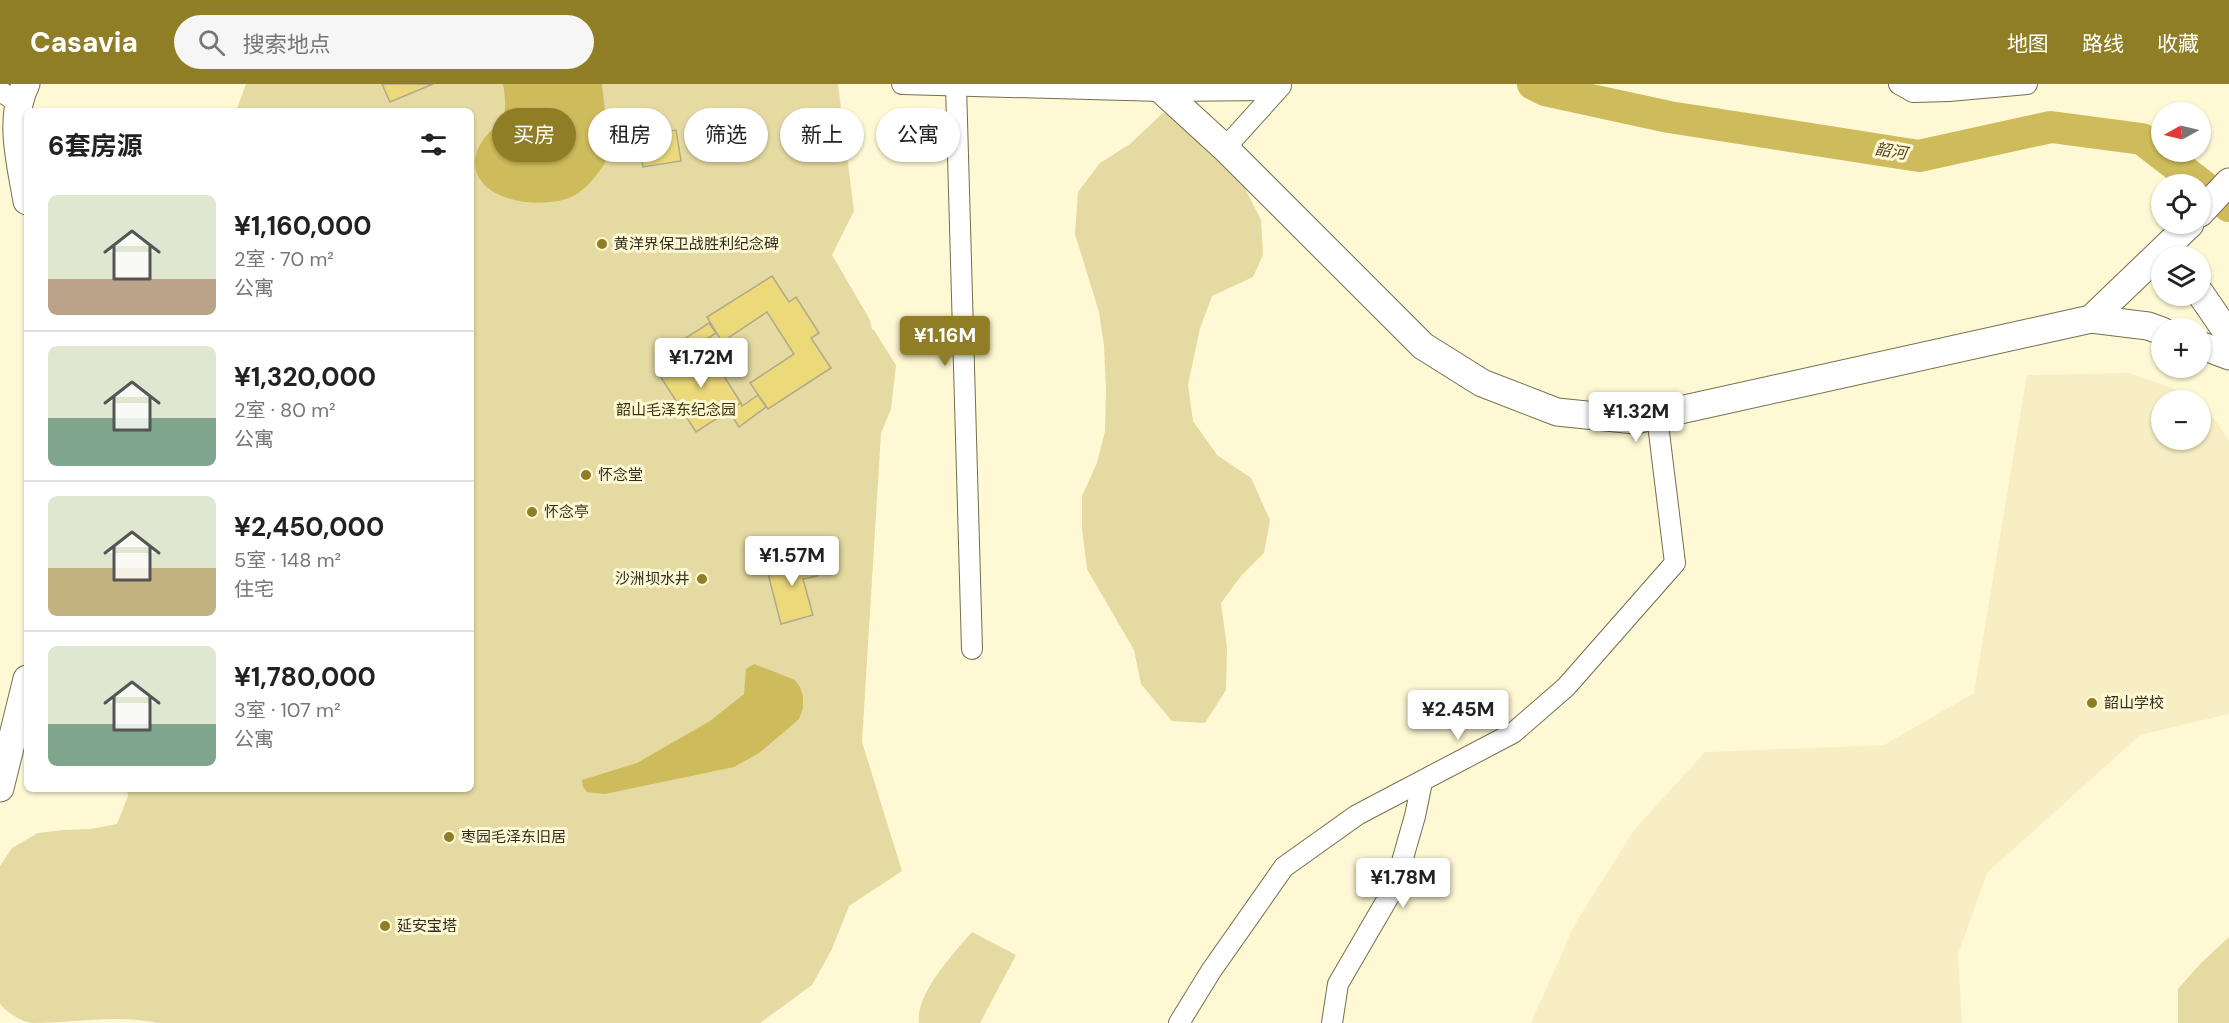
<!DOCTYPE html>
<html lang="zh">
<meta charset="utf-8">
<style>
:root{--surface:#fff;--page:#f6f6f6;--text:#222;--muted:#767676;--line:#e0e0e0;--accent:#8f7e25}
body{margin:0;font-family:"DM Sans","Noto Sans SC",sans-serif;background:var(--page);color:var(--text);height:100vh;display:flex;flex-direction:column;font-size:22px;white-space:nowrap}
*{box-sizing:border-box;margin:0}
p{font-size:20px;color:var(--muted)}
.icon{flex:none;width:33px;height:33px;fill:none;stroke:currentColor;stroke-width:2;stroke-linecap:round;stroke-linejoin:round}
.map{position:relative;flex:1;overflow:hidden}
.panel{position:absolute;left:24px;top:24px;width:450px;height:684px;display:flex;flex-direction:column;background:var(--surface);border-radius:9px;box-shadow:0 2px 4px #0004}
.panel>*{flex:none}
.hud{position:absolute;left:492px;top:24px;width:570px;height:54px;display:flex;gap:12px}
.needle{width:39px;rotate:262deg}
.tools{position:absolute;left:2151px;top:18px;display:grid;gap:12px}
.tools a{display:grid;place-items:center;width:60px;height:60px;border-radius:50%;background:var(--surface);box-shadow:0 2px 4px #0004;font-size:30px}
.price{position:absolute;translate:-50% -51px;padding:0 14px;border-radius:6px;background:#fff;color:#222;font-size:20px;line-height:39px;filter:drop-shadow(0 2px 3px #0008)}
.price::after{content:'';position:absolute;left:50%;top:36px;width:18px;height:14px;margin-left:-9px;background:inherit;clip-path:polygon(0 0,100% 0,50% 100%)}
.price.current{background:var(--accent);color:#fff}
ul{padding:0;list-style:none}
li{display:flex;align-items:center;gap:18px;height:150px;padding:0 24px}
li+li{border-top:2px solid var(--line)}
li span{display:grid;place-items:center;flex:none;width:168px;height:120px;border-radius:9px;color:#555}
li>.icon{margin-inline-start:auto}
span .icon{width:72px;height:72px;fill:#fffc;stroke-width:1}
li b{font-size:26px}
h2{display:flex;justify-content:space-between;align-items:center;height:72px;padding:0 24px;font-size:26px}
.tag{padding:0 21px;border-radius:27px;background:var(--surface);box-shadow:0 2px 4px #0004;font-size:21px;line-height:54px}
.tag.current{background:var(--accent);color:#fff}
header{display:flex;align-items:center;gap:36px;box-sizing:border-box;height:84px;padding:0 30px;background:var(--accent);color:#fff}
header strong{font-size:28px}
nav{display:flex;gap:33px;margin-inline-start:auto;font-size:21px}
.search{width:420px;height:54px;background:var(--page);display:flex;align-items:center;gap:15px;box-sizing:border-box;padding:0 21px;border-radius:33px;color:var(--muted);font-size:22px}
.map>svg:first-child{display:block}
.built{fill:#f7efc3}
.green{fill:#e5daa2}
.water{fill:#cebb5c}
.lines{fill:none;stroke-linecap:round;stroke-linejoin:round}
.river{stroke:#cebb5c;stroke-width:32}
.building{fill:#ecd97a;stroke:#b0aa88;stroke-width:1.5}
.street-casing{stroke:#756e4e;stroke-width:22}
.secondary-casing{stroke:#756e4e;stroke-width:29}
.street{stroke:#fff;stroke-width:20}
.secondary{stroke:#fff;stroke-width:27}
.poi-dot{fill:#8f7e25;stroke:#fff8d4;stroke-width:2}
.labels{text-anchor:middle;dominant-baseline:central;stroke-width:6;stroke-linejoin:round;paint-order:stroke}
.poi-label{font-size:15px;fill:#2f2d1f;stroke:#fff8d4;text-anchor:start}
.park-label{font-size:15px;fill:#383006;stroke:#fff8d4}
.water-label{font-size:16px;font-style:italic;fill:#4f471f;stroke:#fff8d4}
</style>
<header>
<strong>Casavia</strong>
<div class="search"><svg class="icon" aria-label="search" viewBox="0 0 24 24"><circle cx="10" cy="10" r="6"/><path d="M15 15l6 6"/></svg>搜索地点</div>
<nav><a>地图</a><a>路线</a><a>收藏</a></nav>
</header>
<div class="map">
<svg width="2229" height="939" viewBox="0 0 2229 939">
<rect width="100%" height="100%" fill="#fff8d4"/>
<polygon class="built" points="2129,289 2184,308 2193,316 2162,316 2162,356 2200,356 2201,323 2216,337 2229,357 2229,630 2140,651 1987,789 1958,870 1962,939 1531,939 1575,840 1634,746 1705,668 1884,661 1974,609 2027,291"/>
<g class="green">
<path d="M246,0H838L854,127L832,171L870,236L872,246H874L896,281L891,325L881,349L862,658L902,787L849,822L832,865L812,901L760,939H158C116,930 74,939 32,939C20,937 8,929 0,920V782L12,764L38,749L63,746L91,745L117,740L128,712L127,705H471V27H236Z"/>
<polygon points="1163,29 1179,33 1245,104 1261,136 1263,171 1253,193 1212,212 1200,244 1188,301 1193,337 1217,371 1251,394 1270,436 1264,469 1241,492 1221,519 1227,564 1226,606 1205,639 1172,637 1141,600 1134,566 1087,485 1082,445 1082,412 1097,379 1105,347 1106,306 1104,262 1099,228 1075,150 1078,108 1100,79 1130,60"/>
<path d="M972,848L1016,871L980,939H919C915,910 954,869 972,848Z"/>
<polygon points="2229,853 2229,939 2178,939 2178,905 2201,879"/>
</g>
<g class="water">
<path d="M503,0H602C604,20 610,59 605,78C604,82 600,86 598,89C591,98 582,108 571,113C544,125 484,119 476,86C472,71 481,56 492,46C495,43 500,39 502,36C507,26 505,11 503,0Z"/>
<polygon points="754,580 795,596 800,603 803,612 803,624 799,635 784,648 759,669 734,683 605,710 587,708 583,703 582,696 637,679 710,637 744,610 746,585"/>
</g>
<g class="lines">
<polyline class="river" points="1533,0 1545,6 1669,33 1919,72 2051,43 2142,55 2229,122"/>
</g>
<g class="building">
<polygon points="382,0 433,0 390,18"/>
<polygon points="676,46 681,77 643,83 638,52"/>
<polygon points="772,192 789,218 796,213 819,249 811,254 831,284 768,325 750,299 794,270 767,228 722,258 707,233"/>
<polygon points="709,239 716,249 702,258 705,262 684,276 675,261"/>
<polygon points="705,262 741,319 696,348 660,292"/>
<polygon points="758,311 766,323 739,343 729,327 741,319 742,322"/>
<polygon points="811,470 817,492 803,495 813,531 781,540 766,482"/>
</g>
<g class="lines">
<defs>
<g id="street">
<polyline points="902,0 1162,7 1277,6"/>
<polyline points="1899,0 1913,8 1949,7 2027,0"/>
<polyline points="956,1 972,565"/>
<polyline points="0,7 20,20"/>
<polyline points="1225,64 1281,2"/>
<polyline points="1179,939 1211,887 1284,783 1357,731 1513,649 1566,603 1675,479 1657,332"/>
<polyline points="1332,939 1338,900 1395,802 1415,732 1422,698"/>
</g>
<g id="secondary">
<path d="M26,0C8,34 21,81 27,117"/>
<polyline points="1155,0 1225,64 1423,262 1482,299 1557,328 1635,336 2091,235 2190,140"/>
<polyline points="2200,129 2229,98"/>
<polyline points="2200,209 2229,251"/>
<polyline points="2091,235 2148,242 2162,247"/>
<polyline points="2200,261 2229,272"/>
<polyline points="0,704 27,595"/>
</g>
</defs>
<use href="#street" class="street-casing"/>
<use href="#secondary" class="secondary-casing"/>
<use href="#street" class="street"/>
<use href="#secondary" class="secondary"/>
</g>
<g class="poi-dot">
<circle cx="602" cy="160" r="6"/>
<circle cx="586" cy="391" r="6"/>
<circle cx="532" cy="428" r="6"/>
<circle cx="702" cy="495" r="6"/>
<circle cx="2092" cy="619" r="6"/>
<circle cx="449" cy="753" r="6"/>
<circle cx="385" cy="842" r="6"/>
</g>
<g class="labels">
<g class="poi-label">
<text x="614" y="160">黄洋界保卫战胜利纪念碑</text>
<text x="598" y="391">怀念堂</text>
<text x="544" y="428">怀念亭</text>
<text x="690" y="495" text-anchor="end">沙洲坝水井</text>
<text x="2104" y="619">韶山学校</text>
<text x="461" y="753">枣园毛泽东旧居</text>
<text x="397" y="842">延安宝塔</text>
</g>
<g class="park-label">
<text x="676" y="326">韶山毛泽东纪念园</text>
</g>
<g class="water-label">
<text transform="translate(1891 67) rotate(9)">韶河</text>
</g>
</g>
</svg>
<div class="tools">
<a><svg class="needle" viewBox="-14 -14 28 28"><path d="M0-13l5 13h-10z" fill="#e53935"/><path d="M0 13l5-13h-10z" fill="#767676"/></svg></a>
<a><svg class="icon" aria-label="locate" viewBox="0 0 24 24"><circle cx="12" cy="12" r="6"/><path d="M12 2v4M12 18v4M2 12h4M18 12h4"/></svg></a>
<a><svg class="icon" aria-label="layers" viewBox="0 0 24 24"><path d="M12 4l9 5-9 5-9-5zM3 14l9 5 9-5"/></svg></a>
<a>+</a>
<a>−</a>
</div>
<b class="price current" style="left:945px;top:283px">¥1.16M</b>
<b class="price" style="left:701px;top:305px">¥1.72M</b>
<b class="price" style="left:1636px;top:359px">¥1.32M</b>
<b class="price" style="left:792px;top:503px">¥1.57M</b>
<b class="price" style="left:1458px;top:657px">¥2.45M</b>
<b class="price" style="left:1403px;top:825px">¥1.78M</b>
<div class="hud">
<a class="tag current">买房</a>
<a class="tag">租房</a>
<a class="tag">筛选</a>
<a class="tag">新上</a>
<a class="tag">公寓</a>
</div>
<section class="panel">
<h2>6套房源<svg class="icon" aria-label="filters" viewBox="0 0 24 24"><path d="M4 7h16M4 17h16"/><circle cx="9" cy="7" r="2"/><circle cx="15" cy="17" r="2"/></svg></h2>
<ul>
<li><span style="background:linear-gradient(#dfe7d0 70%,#b9a48a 0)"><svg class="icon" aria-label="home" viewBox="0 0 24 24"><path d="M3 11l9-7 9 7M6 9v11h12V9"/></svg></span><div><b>¥1,160,000</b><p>2室 · 70 m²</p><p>公寓</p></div></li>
<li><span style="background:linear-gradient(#dfe7d0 60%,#7fa58c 0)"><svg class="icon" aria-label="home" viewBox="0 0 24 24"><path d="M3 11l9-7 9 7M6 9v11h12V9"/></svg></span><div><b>¥1,320,000</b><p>2室 · 80 m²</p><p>公寓</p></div></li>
<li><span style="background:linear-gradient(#dfe7d0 60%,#c2b280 0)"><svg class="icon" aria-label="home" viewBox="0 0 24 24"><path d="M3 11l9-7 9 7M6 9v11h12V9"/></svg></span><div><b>¥2,450,000</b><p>5室 · 148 m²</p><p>住宅</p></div></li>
<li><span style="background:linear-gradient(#dfe7d0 65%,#7fa58c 0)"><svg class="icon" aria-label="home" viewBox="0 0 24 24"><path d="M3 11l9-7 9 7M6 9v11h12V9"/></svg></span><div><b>¥1,780,000</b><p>3室 · 107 m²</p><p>公寓</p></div></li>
</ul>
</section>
</div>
